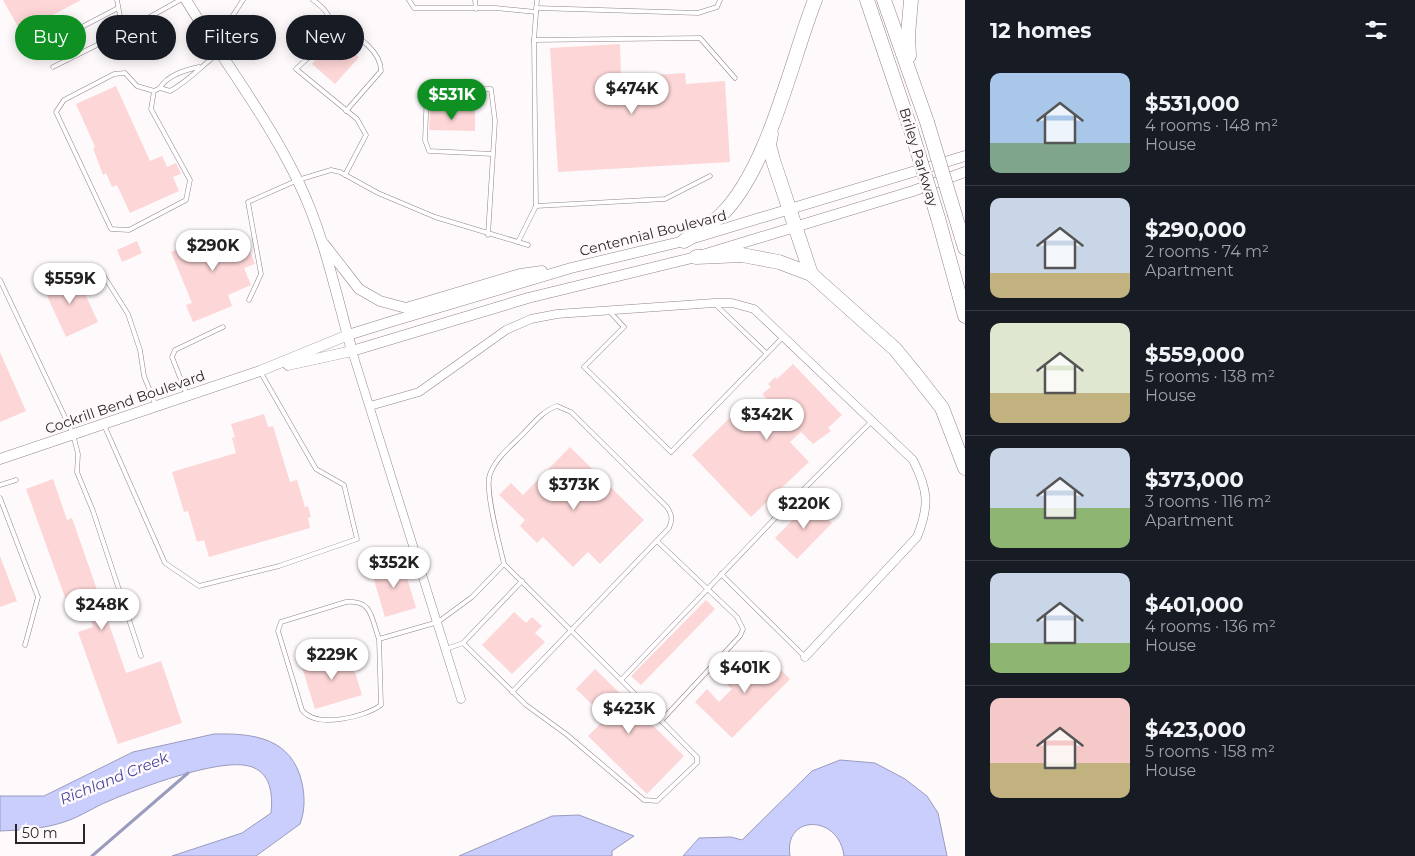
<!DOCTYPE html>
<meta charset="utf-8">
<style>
:root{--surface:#171b24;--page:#20242c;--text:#f1f3f6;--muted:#9ea1a6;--line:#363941;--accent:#0e9122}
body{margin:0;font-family:Montserrat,sans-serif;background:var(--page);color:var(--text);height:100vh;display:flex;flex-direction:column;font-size:19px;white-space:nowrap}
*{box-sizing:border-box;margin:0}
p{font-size:16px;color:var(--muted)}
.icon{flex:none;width:28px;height:28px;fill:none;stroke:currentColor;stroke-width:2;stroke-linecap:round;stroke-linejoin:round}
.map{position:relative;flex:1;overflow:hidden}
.sheet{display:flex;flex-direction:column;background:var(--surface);width:450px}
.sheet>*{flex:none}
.hud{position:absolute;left:15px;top:15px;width:475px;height:45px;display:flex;gap:10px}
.scale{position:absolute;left:15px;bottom:12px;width:70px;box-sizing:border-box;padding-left:5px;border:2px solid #2b2528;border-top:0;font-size:14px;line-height:18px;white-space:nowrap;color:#2b2528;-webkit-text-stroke:4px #fefafc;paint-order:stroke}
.price{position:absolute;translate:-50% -42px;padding:0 11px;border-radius:18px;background:#fff;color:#222;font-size:16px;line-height:32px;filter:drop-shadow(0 1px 2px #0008)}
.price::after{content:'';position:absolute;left:50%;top:30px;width:15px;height:11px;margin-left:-8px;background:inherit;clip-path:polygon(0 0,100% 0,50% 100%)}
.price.active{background:var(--accent);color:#fff}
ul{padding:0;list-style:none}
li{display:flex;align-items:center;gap:15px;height:125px;padding:0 25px}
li+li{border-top:1px solid var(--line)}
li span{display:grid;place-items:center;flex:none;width:140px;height:100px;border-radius:10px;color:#555}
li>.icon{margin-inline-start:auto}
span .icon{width:60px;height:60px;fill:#fffc;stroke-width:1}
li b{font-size:21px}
h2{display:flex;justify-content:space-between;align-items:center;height:60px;padding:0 25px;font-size:21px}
.chip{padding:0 18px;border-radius:22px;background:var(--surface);box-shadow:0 2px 12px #0003;font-size:18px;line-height:45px}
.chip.active{background:var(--accent);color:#fff}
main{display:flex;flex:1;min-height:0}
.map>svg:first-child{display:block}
.water{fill:#c9cefd;stroke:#9a9bbd}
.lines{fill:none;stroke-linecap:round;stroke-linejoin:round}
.stream{stroke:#9a9bbd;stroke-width:3}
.building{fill:#fdd6d7}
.lane-casing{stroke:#93848c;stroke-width:5}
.street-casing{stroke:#93848c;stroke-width:9}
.secondary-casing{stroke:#93848c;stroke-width:11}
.highway-casing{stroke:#93848c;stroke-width:15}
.lane{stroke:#fff;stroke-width:4}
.street{stroke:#fff;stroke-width:8}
.secondary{stroke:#fff;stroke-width:10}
.highway{stroke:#fff;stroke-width:14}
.highway-bridge-casing{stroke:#93848c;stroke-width:15;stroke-linecap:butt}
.highway-bridge{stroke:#fff;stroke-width:14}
.labels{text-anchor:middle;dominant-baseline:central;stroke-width:5;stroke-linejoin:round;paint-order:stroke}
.street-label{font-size:14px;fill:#2b2528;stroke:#fefafc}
.water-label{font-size:15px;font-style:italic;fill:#48459d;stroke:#fefafc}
</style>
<main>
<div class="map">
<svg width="965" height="856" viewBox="0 0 965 856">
<rect width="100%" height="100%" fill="#fefafc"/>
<g class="water">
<path d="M214,734C254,733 292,738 302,783C305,797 305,811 300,824L256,856H172L242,833L271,813C273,794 271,772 249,766C219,758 139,788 109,801C94,807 80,817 64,822C44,829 21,830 0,831V796H44L133,752Z"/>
<path d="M840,760L875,763L905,779L927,796L938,813L947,856H844C839,814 783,814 790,856H683L699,838L731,837L742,840L812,771Z"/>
<polygon points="579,815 634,836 612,851 612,856 459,856 552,816"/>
</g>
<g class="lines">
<polyline class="stream" points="92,856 188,773"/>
</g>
<g class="building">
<polygon points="3,0 81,0 21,32"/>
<polygon points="340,41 359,57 335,84 312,64 327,47 332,51"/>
<polygon points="620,44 621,77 685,73 686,84 725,81 730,162 558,172 550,48"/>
<polygon points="116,86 150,161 162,156 167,167 176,163 181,174 173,177 179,191 130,213 117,185 112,187 106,173 103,175 93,148 95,147 76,104"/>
<polygon points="430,110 475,111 475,131 429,130"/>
<polygon points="227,229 233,244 245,238 255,264 244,268 251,285 228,295 232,306 193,322 186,305 192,303 171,252"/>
<polygon points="137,241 142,253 122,262 117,250"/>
<polygon points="75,272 98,322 66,337 43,287"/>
<polygon points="0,352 26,411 0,422"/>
<polygon points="793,364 842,415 828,428 831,431 813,444 801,432 790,442 809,462 751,517 692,455 747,401 764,419 775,408 762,394 771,387 768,384 775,377 777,379"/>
<polygon points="264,414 268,427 273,426 290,482 297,480 305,507 308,506 311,517 308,518 310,528 209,557 204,540 197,542 188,511 184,512 172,472 236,453 232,438 235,437 231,424"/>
<polygon points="570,447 644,520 600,564 588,552 573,567 543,537 537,543 520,526 525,520 499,495 511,483 523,495"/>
<polygon points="53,479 67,520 72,518 126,673 161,661 182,723 118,744 78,632 93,627 87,608 71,614 26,489"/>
<polygon points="810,502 832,523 797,559 775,538"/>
<polygon points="0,556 17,601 0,607"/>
<polygon points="402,561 416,608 385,617 371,570"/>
<polygon points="706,600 715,609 641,685 631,676"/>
<polygon points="514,612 526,623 532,617 542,626 535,633 545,642 512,674 482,645"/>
<polygon points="761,650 790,679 732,738 695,702 707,689 719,702 732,689 727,685"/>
<polygon points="349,653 362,695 315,709 302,667"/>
<polygon points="595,669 684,756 647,794 588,736 606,718 576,689"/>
</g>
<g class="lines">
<defs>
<g id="lane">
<polyline points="117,0 123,32 180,0"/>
<path d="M313,0C351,26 319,47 296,69L357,119L366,135L345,175"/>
<polyline points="409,0 414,8 496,8 536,12"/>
<polyline points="475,0 476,9"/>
<polyline points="536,8 698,13 717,7 720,0"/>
<path d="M331,19C348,31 381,47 381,71L346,111"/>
<polyline points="534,40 537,0"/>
<polyline points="215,43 243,0"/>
<polyline points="67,60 58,43 59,39 118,8"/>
<polyline points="53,67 123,32"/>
<path d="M199,67C185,70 167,75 160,88L170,91C190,80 201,66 219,53"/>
<polyline points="154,91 151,109 190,180 186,200 129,230 111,229 56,112 64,100 114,74 125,73 137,86 154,91 160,88"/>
<polyline points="536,206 665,199 710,176"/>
<polyline points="488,235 493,154 429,151 425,140 427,90 491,89 495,121 493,154"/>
<polyline points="518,242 536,206 534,40 700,38 735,78"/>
<polyline points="102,273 128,314 140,350 144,376 156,406"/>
<polyline points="0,280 73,434 78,454 77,472 93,511 141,656"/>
<polyline points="249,300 261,274 248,202 298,180 331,170 340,172 378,193 435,217 528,245"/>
<polyline points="716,305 766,353"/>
<polyline points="609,311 624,327 584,367 671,452 783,337"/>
<polyline points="187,395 172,357 175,350 223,327"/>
<polyline points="104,425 165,563 199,586 279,566 357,539 344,485 316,469 261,373"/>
<polyline points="0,485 16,480"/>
<polyline points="0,498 38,597 25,645"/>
<polyline points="657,541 737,617 743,629 740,636 661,721"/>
<path d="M504,564C500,546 484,489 490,474C496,458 510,447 522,435C532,425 542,411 557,406L571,412L667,507C672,515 673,519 669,528L512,692"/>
<polyline points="721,574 805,657"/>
<polyline points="522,581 463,643 526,705 566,734 644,800 657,801 697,763 697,757 621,680"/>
<path d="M379,639L381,705C365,717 316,729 302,710L278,631L281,622L346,602C373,600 371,618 379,639L438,622L472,597L504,564L621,680L779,514L872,421"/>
<polyline points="446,649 463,643"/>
</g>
<g id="street">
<polyline points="352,351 461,699"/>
<path d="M370,406L419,392L506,330L531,319L557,314L714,303H732L754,309L913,460C928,490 930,505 917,537L805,657"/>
</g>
<g id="secondary">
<path d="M186,0C223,60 267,117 298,181C324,234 336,294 352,351"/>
<polyline points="324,244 359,289 380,301 406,308 520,274 542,271"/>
<polyline points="288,365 352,351 528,298 696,257 913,191 965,172"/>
<polyline points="0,459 260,371 348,335 393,321 571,268 684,241 965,156"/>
</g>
<g id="highway">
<polyline points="867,0 910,127"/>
<polyline points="884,0 927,122"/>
<polyline points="909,56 908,35 911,0"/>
<polyline points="771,134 769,145 773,160 811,274"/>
<polyline points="955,215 965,248"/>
<polyline points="938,218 965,316"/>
<path d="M684,241C698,233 710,226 721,215C768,170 791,61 815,0"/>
<polyline points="696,257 742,255 779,262 811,274 895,349 917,376 942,408 965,468"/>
</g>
</defs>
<use href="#lane" class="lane-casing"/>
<use href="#street" class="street-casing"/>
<use href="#secondary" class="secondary-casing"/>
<use href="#highway" class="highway-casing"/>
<use href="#lane" class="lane"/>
<use href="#street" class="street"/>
<use href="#secondary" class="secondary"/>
<use href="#highway" class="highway"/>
<defs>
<g id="highway-bridge">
<polyline points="927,122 955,215"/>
<polyline points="910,127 938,218"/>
</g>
</defs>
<use href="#highway-bridge" class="highway-bridge-casing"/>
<use href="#highway-bridge" class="highway-bridge"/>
</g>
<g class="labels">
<g class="street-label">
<text transform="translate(919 157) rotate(73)">Briley Parkway</text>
<text transform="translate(653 233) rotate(-14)">Centennial Boulevard</text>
<text transform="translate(125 402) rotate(-19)">Cockrill Bend Boulevard</text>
</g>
<g class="water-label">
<text transform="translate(114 778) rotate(-22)">Richland Creek</text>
</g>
</g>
</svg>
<div class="scale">50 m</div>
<b class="price" style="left:632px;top:115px">$474K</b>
<b class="price active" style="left:452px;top:121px">$531K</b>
<b class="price" style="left:213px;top:272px">$290K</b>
<b class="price" style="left:70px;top:305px">$559K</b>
<b class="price" style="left:767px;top:441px">$342K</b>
<b class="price" style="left:574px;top:511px">$373K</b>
<b class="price" style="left:804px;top:530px">$220K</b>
<b class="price" style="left:394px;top:589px">$352K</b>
<b class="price" style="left:102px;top:631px">$248K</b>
<b class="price" style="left:332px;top:681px">$229K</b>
<b class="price" style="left:745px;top:694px">$401K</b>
<b class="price" style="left:629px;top:735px">$423K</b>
<div class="hud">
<a class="chip active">Buy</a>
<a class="chip">Rent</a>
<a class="chip">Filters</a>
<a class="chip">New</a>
</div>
</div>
<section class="sheet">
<h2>12 homes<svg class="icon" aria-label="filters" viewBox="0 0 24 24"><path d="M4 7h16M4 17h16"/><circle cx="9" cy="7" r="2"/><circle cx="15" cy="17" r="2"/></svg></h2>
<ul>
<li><span style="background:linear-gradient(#a9c7e8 70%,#7fa58c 0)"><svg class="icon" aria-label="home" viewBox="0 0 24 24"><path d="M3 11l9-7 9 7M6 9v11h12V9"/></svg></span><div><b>$531,000</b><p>4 rooms · 148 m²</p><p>House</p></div></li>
<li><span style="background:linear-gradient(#c9d6e8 75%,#c2b280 0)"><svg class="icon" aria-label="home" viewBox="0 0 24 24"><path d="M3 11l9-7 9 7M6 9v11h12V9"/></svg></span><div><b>$290,000</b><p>2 rooms · 74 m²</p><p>Apartment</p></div></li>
<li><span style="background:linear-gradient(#dfe7d0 70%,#c2b280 0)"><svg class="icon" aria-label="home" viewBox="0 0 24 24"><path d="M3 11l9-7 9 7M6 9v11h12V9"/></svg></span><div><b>$559,000</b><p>5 rooms · 138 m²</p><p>House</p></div></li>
<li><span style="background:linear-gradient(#c9d6e8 60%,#8fb573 0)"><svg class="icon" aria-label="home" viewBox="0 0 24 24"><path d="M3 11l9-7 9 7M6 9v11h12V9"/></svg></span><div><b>$373,000</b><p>3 rooms · 116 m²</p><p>Apartment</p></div></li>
<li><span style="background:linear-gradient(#c9d6e8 70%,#8fb573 0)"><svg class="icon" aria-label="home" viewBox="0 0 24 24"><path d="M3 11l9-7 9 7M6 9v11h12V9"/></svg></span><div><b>$401,000</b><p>4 rooms · 136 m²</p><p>House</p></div></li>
<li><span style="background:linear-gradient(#f6c9c9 65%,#c2b280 0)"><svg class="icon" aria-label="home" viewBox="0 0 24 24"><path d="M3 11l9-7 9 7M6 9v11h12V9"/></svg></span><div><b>$423,000</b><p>5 rooms · 158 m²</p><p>House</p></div></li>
</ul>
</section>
</main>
